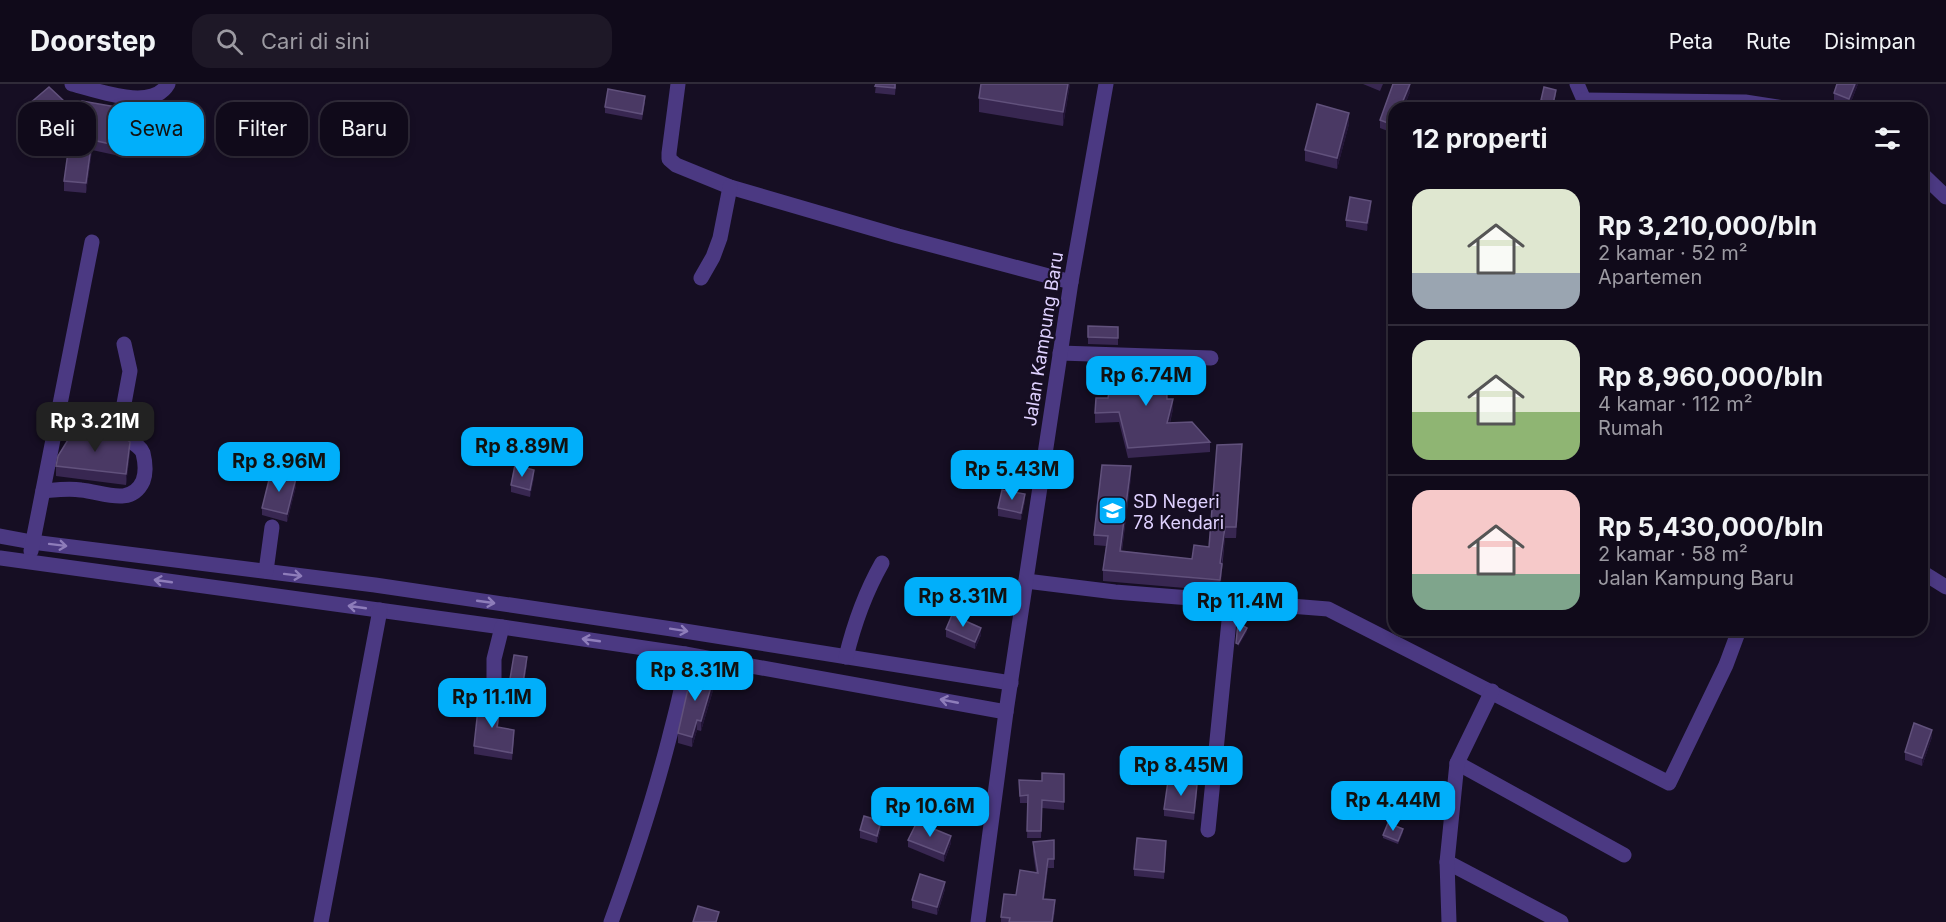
<!DOCTYPE html>
<html lang="id">
<meta charset="utf-8">
<style>
:root{--surface:#100a1a;--page:#1e1827;--text:#f1f3f6;--muted:#9c9aa2;--line:#302b39;--accent:#01affa}
body{margin:0;font-family:Inter,sans-serif;background:var(--page);color:var(--text);height:100vh;display:flex;flex-direction:column;font-size:22px;white-space:nowrap}
*{box-sizing:border-box;margin:0}
p{font-size:20px;color:var(--muted)}
.icon{flex:none;width:33px;height:33px;fill:none;stroke:currentColor;stroke-width:2;stroke-linecap:round;stroke-linejoin:round}
.map{position:relative;flex:1;overflow:hidden}
.side{position:absolute;left:1388px;top:18px;width:540px;height:534px;display:flex;flex-direction:column;background:var(--surface);border-radius:18px;box-shadow:0 3px 9px #0003,0 0 0 2px var(--line)}
.side>*{flex:none}
.top-card{position:absolute;left:18px;top:18px;width:570px;height:54px;display:flex;gap:12px}
.price{position:absolute;translate:-50% -51px;padding:0 14px;border-radius:12px;background:var(--accent);color:#111;font-size:20px;line-height:39px;filter:drop-shadow(0 2px 3px #0008)}
.price::after{content:'';position:absolute;left:50%;top:36px;width:18px;height:14px;margin-left:-9px;background:inherit;clip-path:polygon(0 0,100% 0,50% 100%)}
.price.active{background:#222;color:#fff}
ul{padding:0;list-style:none}
li{display:flex;align-items:center;gap:18px;height:150px;padding:0 24px}
li+li{border-top:2px solid var(--line)}
li span{display:grid;place-items:center;flex:none;width:168px;height:120px;border-radius:18px;color:#555}
li>.icon{margin-inline-start:auto}
span .icon{width:72px;height:72px;fill:#fffc;stroke-width:1}
li b{font-size:26px}
h2{display:flex;justify-content:space-between;align-items:center;height:72px;padding:0 24px;font-size:26px}
.chip{padding:0 21px;border-radius:18px;background:var(--surface);box-shadow:0 3px 9px #0003,0 0 0 2px var(--line);font-size:21px;line-height:54px}
.chip.active{background:var(--accent);color:#111}
header{display:flex;align-items:center;gap:36px;box-sizing:border-box;height:84px;padding:0 30px;background:var(--surface);border-bottom:2px solid var(--line)}
header strong{font-size:28px}
nav{display:flex;gap:33px;margin-inline-start:auto;font-size:21px}
.search{width:420px;height:54px;background:var(--page);display:flex;align-items:center;gap:15px;box-sizing:border-box;padding:0 21px;border-radius:18px;color:var(--muted);font-size:22px}
.map>svg:first-child{display:block}
.lines{fill:none;stroke-linecap:round;stroke-linejoin:round}
.minor{stroke:#4b3982;stroke-width:15}
.wall{fill:#382751}
.shaded-wall{fill:#231537}
.building{fill:#4a3964;stroke:#61517c;stroke-width:1.5}
.oneway{stroke:#8e7dba}
.labels{text-anchor:middle;dominant-baseline:central;stroke-width:4.5;stroke-linejoin:round;paint-order:stroke}
.street-label{font-size:18px;fill:#dfd1ff;stroke:#160e23}
.poi-label{font-size:18px;fill:#dfd1ff;stroke:#160e23;text-anchor:start}
</style>
<header>
<strong>Doorstep</strong>
<div class="search"><svg class="icon" aria-label="search" viewBox="0 0 24 24"><circle cx="10" cy="10" r="6"/><path d="M15 15l6 6"/></svg>Cari di sini</div>
<nav><a>Peta</a><a>Rute</a><a>Disimpan</a></nav>
</header>
<div class="map">
<svg width="1946" height="838" viewBox="0 0 1946 838">
<rect width="100%" height="100%" fill="#160e23"/>
<g class="lines">
<g class="minor">
<path d="M72,0C97,6 152,28 168,0"/>
<polyline points="678,0 669,69 669,75 676,81 730,103 898,152 1071,198"/>
<polyline points="1577,0 1584,16 1585,24"/>
<polyline points="1584,16 1745,18 1784,24"/>
<polyline points="1922,90 1946,113"/>
<polyline points="701,194 713,173 720,154 730,103"/>
<polyline points="1060,269 1211,274"/>
<path d="M43,407C55,406 68,404 81,406C103,408 131,423 143,397C146,389 145,377 143,369C139,359 125,357 119,347L130,287L124,260"/>
<polyline points="0,452 32,458 375,501 672,545 1011,599"/>
<polyline points="31,467 92,158"/>
<polyline points="0,474 502,543 685,570 1006,628"/>
<polyline points="266,487 272,443"/>
<polyline points="1922,488 1946,503"/>
<polyline points="1026,497 1115,508 1328,525 1669,699 1726,581 1739,546"/>
<path d="M846,573C854,540 865,509 882,479"/>
<polyline points="494,603 494,575 502,543"/>
<polyline points="1457,679 1624,771"/>
<polyline points="1208,746 1231,517"/>
<polyline points="1447,778 1561,838"/>
<polyline points="321,838 380,526"/>
<path d="M611,838C633,778 653,717 669,655C676,626 685,599 685,570"/>
<polyline points="978,838 1006,628 1071,198 1106,0"/>
<polyline points="1449,838 1447,778 1457,679 1492,607"/>
</g>
</g>
<g class="wall">
<polygon points="876,0 896,0 895,11 875,9"/>
<polygon points="981,0 1070,0 1063,42 979,28 979,14"/>
<polygon points="1363,0 1383,0 1380,7"/>
<polygon points="1858,0 1849,23 1834,17 1834,9"/>
<polygon points="1410,8 1393,49 1380,44 1380,36"/>
<polygon points="1556,10 1553,23 1541,20 1541,16"/>
<polygon points="645,18 642,36 605,29 605,23"/>
<polygon points="29,20 65,26 43,46 29,27"/>
<polygon points="134,35 129,74 92,66 86,109 64,107 64,97 78,63"/>
<polygon points="1349,40 1337,85 1305,77 1305,66"/>
<polygon points="1371,124 1367,147 1346,143 1346,136"/>
<polygon points="1088,242 1118,243 1118,261 1088,260"/>
<polygon points="1167,315 1173,325 1170,339 1210,358 1210,368 1128,374 1119,338 1095,339 1095,329"/>
<polygon points="130,368 126,401 56,392 56,382"/>
<polygon points="1242,371 1236,454 1225,454 1220,507 1103,497 1103,486 1106,462 1094,461 1094,451 1131,393 1122,467 1192,475 1209,463"/>
<polygon points="534,393 530,413 511,408 511,401"/>
<polygon points="296,402 287,438 262,431 262,424"/>
<polygon points="1025,417 1021,436 998,432 998,424"/>
<polygon points="946,545 981,551 975,565 946,553"/>
<polygon points="527,580 523,606 510,603 510,595"/>
<polygon points="714,603 701,647 697,646 692,663 678,659 678,649"/>
<polygon points="500,628 498,643 514,653 512,676 474,670 474,662"/>
<polygon points="1932,653 1922,682 1905,676 1905,668"/>
<polygon points="1064,690 1064,726 1042,724 1041,754 1027,754 1028,719 1020,719 1019,696 1042,697"/>
<polygon points="1197,709 1194,736 1164,732 1164,725"/>
<polygon points="881,744 877,759 860,754 860,746"/>
<polygon points="1403,748 1398,760 1383,754 1383,751"/>
<polygon points="908,756 951,759 944,778 908,763"/>
<polygon points="1054,756 1054,784 1048,784 1044,815 1055,826 1053,838 1001,838 1001,833 1016,811 1036,788 1033,768 1033,758"/>
<polygon points="1166,764 1164,795 1134,792 1134,785"/>
<polygon points="945,805 937,831 912,824 912,816"/>
</g>
<g class="shaded-wall">
<polygon points="1068,0 1070,0 1063,42 1063,28"/>
<polygon points="1410,0 1410,8 1403,24 1400,24"/>
<polygon points="1855,0 1858,0 1849,23 1849,15"/>
<polygon points="65,18 65,26 43,46 43,38"/>
<polygon points="134,26 134,35 129,74 129,64"/>
<polygon points="1349,29 1349,40 1337,85 1337,74"/>
<polygon points="92,56 92,66 86,109 86,99"/>
<polygon points="1371,117 1371,124 1367,147 1367,139"/>
<polygon points="1927,124 1927,131 1922,150 1922,143"/>
<polygon points="1173,315 1173,325 1167,349 1167,339"/>
<polygon points="130,358 130,368 126,401 126,390"/>
<polygon points="1242,360 1242,371 1236,454 1236,443"/>
<polygon points="1131,382 1131,393 1120,478 1120,467"/>
<polygon points="534,386 534,393 530,413 530,406"/>
<polygon points="296,394 296,402 287,438 287,430"/>
<polygon points="1025,410 1025,417 1021,436 1021,429"/>
<polygon points="1225,443 1225,454 1220,490 1220,479"/>
<polygon points="1222,480 1222,490 1220,507 1220,496"/>
<polygon points="981,544 981,551 975,565 975,558"/>
<polygon points="1247,544 1247,548 1238,563 1238,560"/>
<polygon points="527,573 527,580 523,606 523,599"/>
<polygon points="714,593 714,603 701,647 701,637"/>
<polygon points="697,636 697,646 692,663 692,653"/>
<polygon points="1932,646 1932,653 1922,682 1922,674"/>
<polygon points="1197,701 1197,709 1194,736 1194,729"/>
<polygon points="881,737 881,744 877,759 877,752"/>
<polygon points="1403,745 1403,748 1398,760 1398,757"/>
<polygon points="951,752 951,759 944,778 944,770"/>
<polygon points="1048,775 1048,784 1043,824 1043,815"/>
<polygon points="945,798 945,805 937,831 937,823"/>
<polygon points="1055,816 1055,826 1053,838 1052,838"/>
</g>
<g class="building">
<polygon points="876,0 895,0 895,4 875,2"/>
<polygon points="981,0 1068,0 1063,28 979,14"/>
<polygon points="1393,0 1410,0 1400,24 1394,24 1393,41 1380,36"/>
<polygon points="1837,0 1855,0 1849,15 1834,9"/>
<polygon points="49,3 65,18 43,38 29,20"/>
<polygon points="1544,3 1556,6 1553,20 1541,16"/>
<polygon points="608,5 645,12 642,30 605,23"/>
<polygon points="82,17 134,26 129,64 92,56 86,99 64,97 69,61 78,63"/>
<polygon points="1317,20 1349,29 1337,74 1305,66"/>
<polygon points="1350,113 1371,117 1367,139 1346,136"/>
<polygon points="1922,122 1927,124 1922,143"/>
<polygon points="1088,242 1118,243 1118,254 1088,253"/>
<polygon points="1115,277 1166,282 1167,315 1173,315 1167,339 1192,338 1210,358 1128,364 1119,328 1095,329 1096,314 1108,314"/>
<polygon points="74,346 124,354 130,358 126,390 56,382 58,372"/>
<polygon points="1242,360 1236,443 1225,443 1220,479 1222,480 1220,496 1103,486 1108,452 1094,451 1102,381 1131,382 1120,467 1192,475 1194,461 1209,463 1217,361"/>
<polygon points="515,381 534,386 530,406 511,401"/>
<polygon points="271,388 296,394 287,430 262,424"/>
<polygon points="1002,406 1025,410 1021,429 998,424"/>
<polygon points="952,531 981,544 975,558 946,545"/>
<polygon points="1238,539 1247,544 1238,560 1236,559"/>
<polygon points="514,571 527,573 523,599 510,595"/>
<polygon points="692,587 714,593 701,637 697,636 692,653 678,649"/>
<polygon points="479,616 500,621 497,643 514,646 512,669 474,662"/>
<polygon points="1914,639 1932,646 1922,674 1905,668"/>
<polygon points="1042,689 1064,690 1064,718 1042,716 1041,747 1027,747 1028,711 1020,712 1019,696 1042,697"/>
<polygon points="1168,697 1197,701 1194,729 1164,725"/>
<polygon points="864,732 881,737 877,752 860,746"/>
<polygon points="917,738 951,752 944,770 908,756"/>
<polygon points="1388,739 1403,745 1398,757 1383,751"/>
<polygon points="1137,754 1166,757 1164,788 1134,785"/>
<polygon points="1054,756 1054,775 1048,775 1043,815 1055,816 1052,838 1009,838 1010,834 1001,833 1004,810 1016,811 1020,786 1038,789 1033,758"/>
<polygon points="920,790 945,798 937,823 912,816"/>
<polygon points="698,822 719,828 716,838 693,838"/>
</g>
<defs><path id="oneway-shaft" d="M-6 0H5M1.5-3L5.5 0L1.5 3" fill="none" stroke-width="1.6" stroke-linecap="round" stroke-linejoin="round" transform="scale(1.5)"/></defs>
<g class="oneway">
<use href="#oneway-shaft" transform="translate(58 461) rotate(7)"/>
<use href="#oneway-shaft" transform="translate(293 491) rotate(7)"/>
<use href="#oneway-shaft" transform="translate(163 497) rotate(-172)"/>
<use href="#oneway-shaft" transform="translate(486 518) rotate(8)"/>
<use href="#oneway-shaft" transform="translate(357 523) rotate(-172)"/>
<use href="#oneway-shaft" transform="translate(679 546) rotate(9)"/>
<use href="#oneway-shaft" transform="translate(591 556) rotate(-172)"/>
<use href="#oneway-shaft" transform="translate(949 617) rotate(-169)"/>
</g>
<defs>
<symbol id="school-square" viewBox="-11 -11 22 22"><rect x="-9" y="-9" width="18" height="18" rx="4" fill="#01affa" stroke="#160e23"/><path d="M0-5L7-2L0 1L-7-2ZM-4 1L0 2.5L4 1V4Q0 6-4 4Z" fill="#fff"/></symbol>
</defs>
<g fill-rule="evenodd">
<use href="#school-square" x="1096" y="410" width="33" height="33"/>
</g>
<g class="labels">
<g class="street-label">
<text transform="translate(1043 255) rotate(-81)">Jalan Kampung Baru</text>
</g>
<g class="poi-label">
<text x="1133" y="417">SD Negeri<tspan x="1133" dy="21">78 Kendari</tspan></text>
</g>
</g>
</svg>
<b class="price" style="left:1146px;top:323px">Rp 6.74M</b>
<b class="price active" style="left:95px;top:369px">Rp 3.21M</b>
<b class="price" style="left:522px;top:394px">Rp 8.89M</b>
<b class="price" style="left:279px;top:409px">Rp 8.96M</b>
<b class="price" style="left:1012px;top:417px">Rp 5.43M</b>
<b class="price" style="left:963px;top:544px">Rp 8.31M</b>
<b class="price" style="left:1240px;top:549px">Rp 11.4M</b>
<b class="price" style="left:695px;top:618px">Rp 8.31M</b>
<b class="price" style="left:492px;top:645px">Rp 11.1M</b>
<b class="price" style="left:1181px;top:713px">Rp 8.45M</b>
<b class="price" style="left:1393px;top:748px">Rp 4.44M</b>
<b class="price" style="left:930px;top:754px">Rp 10.6M</b>
<div class="top-card">
<a class="chip">Beli</a>
<a class="chip active">Sewa</a>
<a class="chip">Filter</a>
<a class="chip">Baru</a>
</div>
<section class="side">
<h2>12 properti<svg class="icon" aria-label="filters" viewBox="0 0 24 24"><path d="M4 7h16M4 17h16"/><circle cx="9" cy="7" r="2"/><circle cx="15" cy="17" r="2"/></svg></h2>
<ul>
<li><span style="background:linear-gradient(#dfe7d0 70%,#9aa5b1 0)"><svg class="icon" aria-label="home" viewBox="0 0 24 24"><path d="M3 11l9-7 9 7M6 9v11h12V9"/></svg></span><div><b>Rp 3,210,000/bln</b><p>2 kamar · 52 m²</p><p>Apartemen</p></div></li>
<li><span style="background:linear-gradient(#dfe7d0 60%,#8fb573 0)"><svg class="icon" aria-label="home" viewBox="0 0 24 24"><path d="M3 11l9-7 9 7M6 9v11h12V9"/></svg></span><div><b>Rp 8,960,000/bln</b><p>4 kamar · 112 m²</p><p>Rumah</p></div></li>
<li><span style="background:linear-gradient(#f6c9c9 70%,#7fa58c 0)"><svg class="icon" aria-label="home" viewBox="0 0 24 24"><path d="M3 11l9-7 9 7M6 9v11h12V9"/></svg></span><div><b>Rp 5,430,000/bln</b><p>2 kamar · 58 m²</p><p>Jalan Kampung Baru</p></div></li>
</ul>
</section>
</div>
